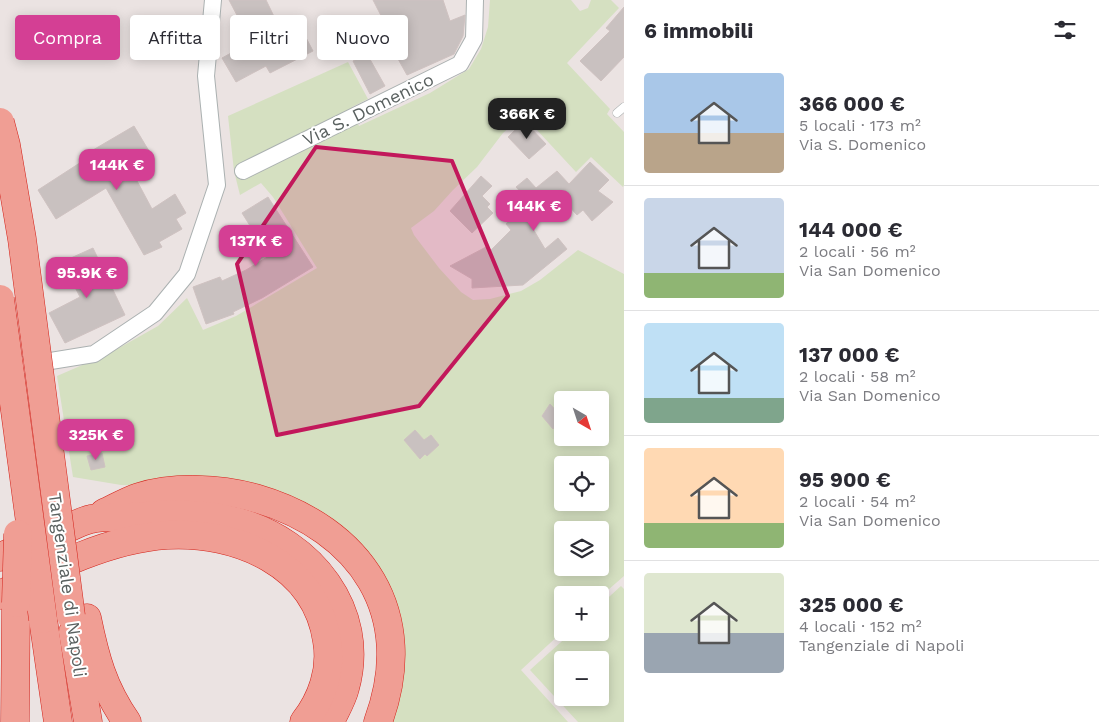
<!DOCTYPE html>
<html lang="it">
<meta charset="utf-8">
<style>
:root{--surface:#fff;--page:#f2f2f3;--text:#2b2b33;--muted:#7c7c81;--line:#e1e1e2;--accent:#d43f94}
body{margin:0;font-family:"Work Sans",sans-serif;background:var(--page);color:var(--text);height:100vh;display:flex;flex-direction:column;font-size:19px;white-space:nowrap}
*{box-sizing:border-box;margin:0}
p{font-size:16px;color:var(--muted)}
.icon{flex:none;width:28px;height:28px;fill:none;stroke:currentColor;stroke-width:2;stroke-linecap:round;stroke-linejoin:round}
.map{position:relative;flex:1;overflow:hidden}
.sheet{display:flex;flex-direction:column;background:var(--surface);width:475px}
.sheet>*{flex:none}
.hud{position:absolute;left:15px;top:15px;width:475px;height:45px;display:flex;gap:10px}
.needle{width:32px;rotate:141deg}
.controls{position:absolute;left:554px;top:391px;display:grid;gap:10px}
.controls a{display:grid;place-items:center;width:55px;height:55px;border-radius:5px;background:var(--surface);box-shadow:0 2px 12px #0003;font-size:25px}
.price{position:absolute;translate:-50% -42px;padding:0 11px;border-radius:10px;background:var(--accent);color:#fff;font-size:16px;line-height:32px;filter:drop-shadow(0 1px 2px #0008)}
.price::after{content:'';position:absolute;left:50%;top:30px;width:15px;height:11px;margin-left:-8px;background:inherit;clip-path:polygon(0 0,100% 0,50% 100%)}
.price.current{background:#222;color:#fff}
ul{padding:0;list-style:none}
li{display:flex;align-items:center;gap:15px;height:125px;padding:0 20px}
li+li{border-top:1px solid var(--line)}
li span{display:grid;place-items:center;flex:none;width:140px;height:100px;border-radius:5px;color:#555}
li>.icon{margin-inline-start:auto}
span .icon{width:60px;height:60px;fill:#fffc;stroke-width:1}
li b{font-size:21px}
h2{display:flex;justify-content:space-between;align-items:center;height:60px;padding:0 20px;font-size:21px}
.pill{padding:0 18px;border-radius:5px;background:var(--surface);box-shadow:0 2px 12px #0003;font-size:18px;line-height:45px}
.pill.current{background:var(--accent);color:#fff}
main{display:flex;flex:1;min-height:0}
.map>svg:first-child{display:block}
.green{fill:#d5e0c1;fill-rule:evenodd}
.building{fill:#c9c1c0;stroke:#cfc2c1}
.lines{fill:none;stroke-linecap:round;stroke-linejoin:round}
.lane-casing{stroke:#abb1b1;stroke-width:9}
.street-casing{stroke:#abb1b1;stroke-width:18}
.highway-casing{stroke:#d3221a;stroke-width:29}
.lane{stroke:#fff;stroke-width:8}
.street{stroke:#fff;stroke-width:16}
.highway{stroke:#f09e94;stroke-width:28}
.highway-bridge-casing{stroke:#d3221a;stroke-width:29;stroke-linecap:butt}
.highway-bridge{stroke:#f09e94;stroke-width:28}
.marked{fill:#c2185b;fill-opacity:0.2;stroke:#c2185b;stroke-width:4;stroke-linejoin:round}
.labels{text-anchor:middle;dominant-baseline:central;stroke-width:4;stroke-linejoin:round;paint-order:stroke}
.street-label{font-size:18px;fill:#5a6160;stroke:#fff}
</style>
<main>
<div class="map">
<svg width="624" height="722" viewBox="0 0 624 722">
<rect width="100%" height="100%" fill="#ebe3e2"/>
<g class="green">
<path d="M490,0H571L580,11L588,8L591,0H611L619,8L567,63L610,109L607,114L624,132V185L623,187L591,157L576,172L523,115L503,133L477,167L453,190L434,211L411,228L414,235L439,268L461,292L473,300L490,299L521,291L540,280L578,250L624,274V576L600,597V595H562V632L521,670L568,722H385L396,635L318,511L151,486L121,485L73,477L57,376L110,353L158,326L187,298L203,330L236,316L317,268L273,197L261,183L240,195L234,171L228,116L348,62L368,99L352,107L359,126L430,93L469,69L481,49L488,27ZM562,400H600V438H562ZM562,465H600V502H562ZM562,530H600V568H562Z"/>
<path d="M621,586L624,589V722H578L530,670L571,633L600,632V605ZM562,660H600V698H562Z"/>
</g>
<g class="building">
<polygon points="229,0 266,0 285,39 302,30 313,51 270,73 266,66 236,82 222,58 251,42"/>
<polygon points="373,0 443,0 450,21 465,15 463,36 454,54 407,75 388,41 393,39"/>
<polygon points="624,7 624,57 601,81 580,61 610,31 606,28"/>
<polygon points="367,54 385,86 370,94 353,61"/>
<polygon points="524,121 546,144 529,159 508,137"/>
<polygon points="134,126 149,151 128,164 152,209 175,194 186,213 176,219 182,229 159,242 162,247 144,255 106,188 56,219 38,190 89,157 96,154 93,150"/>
<polygon points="590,162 609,180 598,191 613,202 592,221 583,210 577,215 558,194 549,202 547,199 526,217 545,249 558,238 567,249 523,285 472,288 472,279 450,266 486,247 489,252 511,230 506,224 528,200 516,187 527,178 536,188 557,171 569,184"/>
<polygon points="481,176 492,186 482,196 490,204 487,207 493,213 472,233 450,211"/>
<polygon points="268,197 313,267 262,298 233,312 234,314 206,324 193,287 220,277 222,281 246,270 269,256 242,213"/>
<polygon points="93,248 125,315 65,343 49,313 80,297 62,262"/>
<polygon points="550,404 562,417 553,429 542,416"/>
<polygon points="415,430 424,440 431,435 439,445 427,456 425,454 420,459 404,440"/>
<polygon points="102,453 105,467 91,470 87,456"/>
</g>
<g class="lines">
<defs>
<polyline id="lane" points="617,113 624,107"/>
<g id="street">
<polyline points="243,171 460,64 474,39 475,0"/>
<polyline points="1,369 94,354 155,313 187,274 217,185 206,76 213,0"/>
</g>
<g id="highway">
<path d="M104,513C115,508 127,501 139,497C174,486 220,488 255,498C362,529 418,614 378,722"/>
<path d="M0,557C21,548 42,539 63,530C72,527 81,521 91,519C104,516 119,518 132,517C168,514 203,512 238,522C310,542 367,610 345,688C342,700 335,711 330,722"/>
<path d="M0,595C52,568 107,539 167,535C237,531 316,564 327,641C332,670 322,699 304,722"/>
<path d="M87,618C95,657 103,688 127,722"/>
<polyline points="43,619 58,722"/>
<polyline points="73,632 88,722"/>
<polyline points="15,722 16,603"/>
</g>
</defs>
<use href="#lane" class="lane-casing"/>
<use href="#street" class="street-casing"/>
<use href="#highway" class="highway-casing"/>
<use href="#lane" class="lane"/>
<use href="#street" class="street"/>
<use href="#highway" class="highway"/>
<defs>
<g id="highway-bridge">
<polyline points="0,122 6,145 22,239 71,616"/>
<polyline points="0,299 43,619"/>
<polyline points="16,603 18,534"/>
</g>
</defs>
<use href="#highway-bridge" class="highway-bridge-casing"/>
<use href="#highway-bridge" class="highway-bridge"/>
</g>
<path class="marked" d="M316,147L452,161L508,296L419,406L277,435L237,264Z"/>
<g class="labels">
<g class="street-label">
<text transform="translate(368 109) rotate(-26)">Via S. Domenico</text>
<text transform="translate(68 585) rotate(82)">Tangenziale di Napoli</text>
</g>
</g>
</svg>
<div class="controls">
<a><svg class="needle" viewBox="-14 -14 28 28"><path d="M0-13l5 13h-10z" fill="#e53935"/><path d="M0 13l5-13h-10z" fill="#7c7c81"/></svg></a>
<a><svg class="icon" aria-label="locate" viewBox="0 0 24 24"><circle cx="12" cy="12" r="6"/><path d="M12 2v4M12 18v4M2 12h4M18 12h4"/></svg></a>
<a><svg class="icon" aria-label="layers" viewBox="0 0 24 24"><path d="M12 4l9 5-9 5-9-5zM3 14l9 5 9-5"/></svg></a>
<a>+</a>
<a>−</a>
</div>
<b class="price current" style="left:527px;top:140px">366K €</b>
<b class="price" style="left:117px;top:191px">144K €</b>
<b class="price" style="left:534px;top:232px">144K €</b>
<b class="price" style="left:256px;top:267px">137K €</b>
<b class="price" style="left:87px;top:299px">95.9K €</b>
<b class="price" style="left:96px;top:461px">325K €</b>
<div class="hud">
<a class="pill current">Compra</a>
<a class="pill">Affitta</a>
<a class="pill">Filtri</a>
<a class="pill">Nuovo</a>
</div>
</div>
<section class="sheet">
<h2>6 immobili<svg class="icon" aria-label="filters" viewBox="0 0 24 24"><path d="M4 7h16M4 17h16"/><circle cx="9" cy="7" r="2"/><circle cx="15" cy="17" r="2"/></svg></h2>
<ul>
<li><span style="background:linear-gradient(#a9c7e8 60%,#b9a48a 0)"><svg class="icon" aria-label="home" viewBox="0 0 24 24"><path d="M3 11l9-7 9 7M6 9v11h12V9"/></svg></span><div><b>366 000 €</b><p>5 locali · 173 m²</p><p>Via S. Domenico</p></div></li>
<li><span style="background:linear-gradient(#c9d6e8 75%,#8fb573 0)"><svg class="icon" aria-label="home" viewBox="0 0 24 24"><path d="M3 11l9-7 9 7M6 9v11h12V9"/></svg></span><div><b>144 000 €</b><p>2 locali · 56 m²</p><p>Via San Domenico</p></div></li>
<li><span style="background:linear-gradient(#bfe0f5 75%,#7fa58c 0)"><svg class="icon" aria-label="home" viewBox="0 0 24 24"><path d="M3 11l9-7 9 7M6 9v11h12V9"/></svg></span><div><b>137 000 €</b><p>2 locali · 58 m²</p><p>Via San Domenico</p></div></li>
<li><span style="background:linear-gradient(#ffd9b3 75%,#8fb573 0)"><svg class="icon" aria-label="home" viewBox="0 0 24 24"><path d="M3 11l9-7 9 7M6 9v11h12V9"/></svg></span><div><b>95 900 €</b><p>2 locali · 54 m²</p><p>Via San Domenico</p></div></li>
<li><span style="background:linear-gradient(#dfe7d0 60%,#9aa5b1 0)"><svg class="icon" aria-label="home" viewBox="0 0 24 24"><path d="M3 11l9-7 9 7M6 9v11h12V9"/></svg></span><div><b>325 000 €</b><p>4 locali · 152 m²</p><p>Tangenziale di Napoli</p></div></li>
</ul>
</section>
</main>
